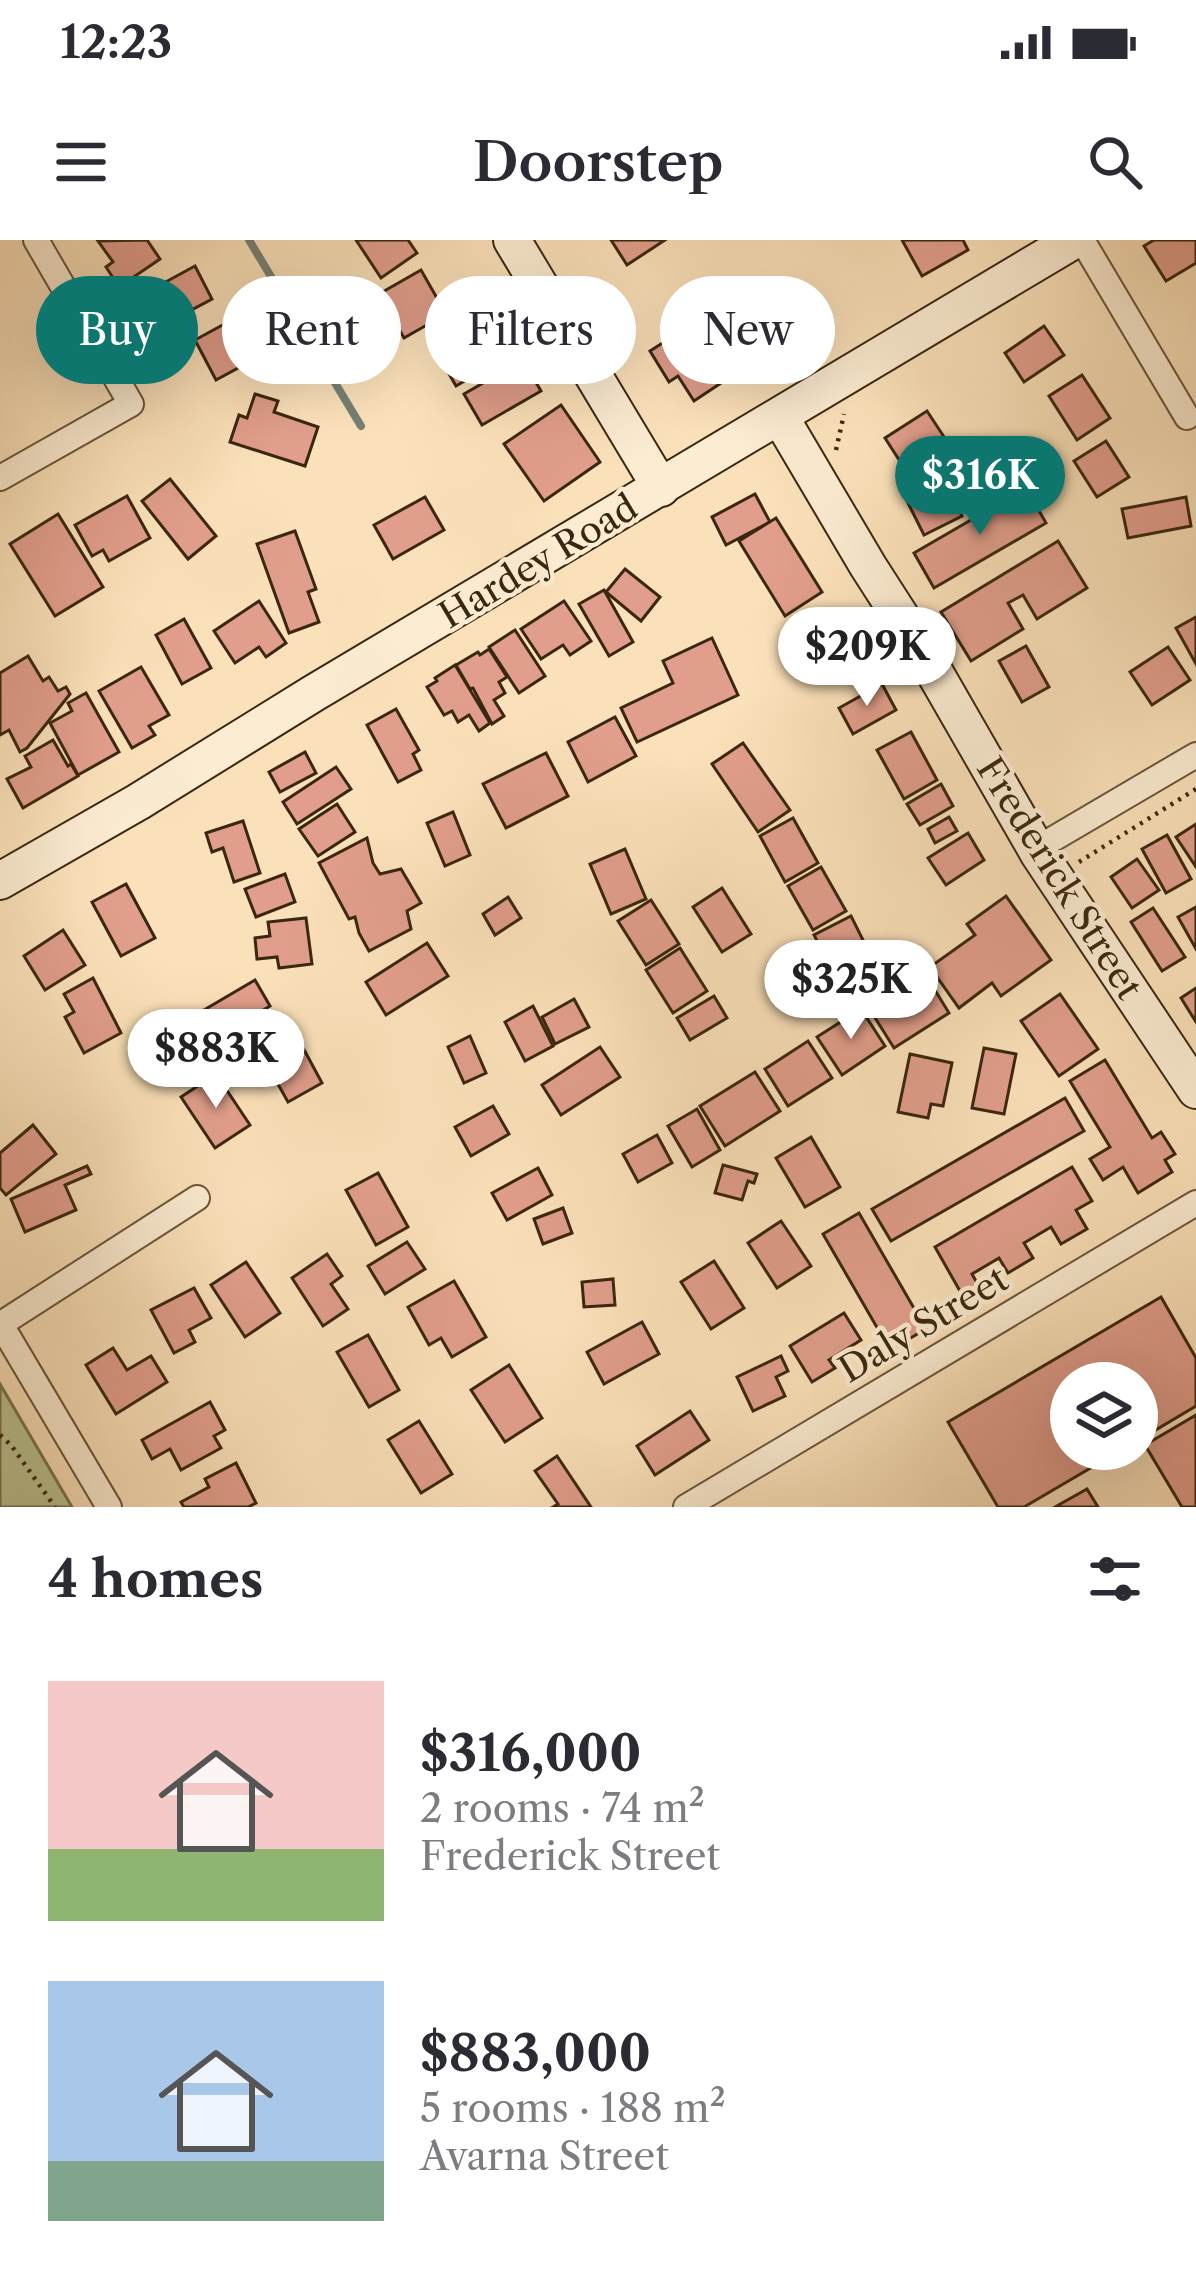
<!DOCTYPE html>
<meta charset="utf-8">
<style>
:root{--surface:#fff;--page:#f7f7f7;--text:#2b2b33;--muted:#7c7c81;--accent:#0f766e}
body{margin:0;font-family:"Libre Caslon Text",serif;background:var(--page);color:var(--text);height:100vh;display:flex;flex-direction:column;font-size:45px;white-space:nowrap}
*{box-sizing:border-box;margin:0}
p{font-size:39px;color:var(--muted)}
.icon{flex:none;width:66px;height:66px;fill:none;stroke:currentColor;stroke-width:2;stroke-linecap:round;stroke-linejoin:round}
.map{position:relative;height:1267px;overflow:hidden}
.panel{display:flex;flex-direction:column;background:var(--surface);flex:1}
.panel>*{flex:none}
.hud{position:absolute;left:36px;top:36px;width:1125px;height:108px;display:flex;gap:24px}
.fabs{position:absolute;left:1050px;top:1122px;display:grid;gap:24px}
.fabs a{display:grid;place-items:center;width:108px;height:108px;border-radius:50%;background:var(--surface);box-shadow:0 12px 48px #0002;font-size:60px}
.price{position:absolute;translate:-50% -102px;padding:0 27px;border-radius:42px;background:#fff;color:#222;font-size:39px;line-height:78px;filter:drop-shadow(0 3px 6px #0008)}
.price::after{content:'';position:absolute;left:50%;top:72px;width:36px;height:27px;margin-left:-18px;background:inherit;clip-path:polygon(0 0,100% 0,50% 100%)}
.price.selected{background:var(--accent);color:#fff}
ul{padding:0;list-style:none}
li{display:flex;align-items:center;gap:36px;height:300px;padding:0 48px}
li span{display:grid;place-items:center;flex:none;width:336px;height:240px;border-radius:0px;color:#555}
li>.icon{margin-inline-start:auto}
span .icon{width:144px;height:144px;fill:#fffc;stroke-width:1}
li b{font-size:51px}
h2{display:flex;justify-content:space-between;align-items:center;height:144px;padding:0 48px;font-size:51px}
.chip{padding:0 42px;border-radius:54px;background:var(--surface);box-shadow:0 12px 48px #0002;font-size:42px;line-height:108px}
.chip.selected{background:var(--accent);color:#fff}
.status{display:flex;justify-content:space-between;align-items:center;height:84px;padding:0 60px;background:var(--surface);direction:ltr}
.status svg{height:33px;fill:currentColor}
header{display:flex;justify-content:space-between;align-items:center;height:156px;padding:0 48px;background:var(--surface);font-size:54px;font-weight:600}
.map>svg:first-child{display:block}
.green{fill:#bbc392;stroke:#7a7550;stroke-width:3}
.lines{fill:none;stroke-linecap:round;stroke-linejoin:round}
.stream{stroke:#788074;stroke-width:8}
.building{fill:#e19e8c;stroke:#3a270f;stroke-width:3}
.street-casing{stroke:#6a563a;stroke-width:28}
.secondary-casing{stroke:#3a270f;stroke-width:40}
.path{stroke:#3a270f;stroke-width:4.5;stroke-dasharray:3 6;stroke-linecap:butt}
.street{stroke:#fcecd2;stroke-width:24}
.secondary{stroke:#fcecd2;stroke-width:36}
.labels{text-anchor:middle;dominant-baseline:central;stroke-width:9;stroke-linejoin:round;paint-order:stroke}
.street-label{font-size:36px;fill:#3a270f;stroke:#fcecd2}
</style>
<div class="status"><b>12:23</b><svg viewBox="0 0 49 12"><path d="M0 12V9h3v3zM5 12V6h3v6zM10 12V3h3v9zM15 12V0h3v12zM26 1h20v11H26zM47 4h2v5h-2z"/></svg></div>
<header><svg class="icon" aria-label="menu" viewBox="0 0 24 24"><path d="M4 6h16M4 12h16M4 18h16"/></svg>Doorstep<svg class="icon" aria-label="search" viewBox="0 0 24 24"><circle cx="10" cy="10" r="6"/><path d="M15 15l6 6"/></svg></header>
<div class="map">
<svg width="1196" height="1267" viewBox="0 0 1196 1267">
<rect width="100%" height="100%" fill="#fbe1ba"/>
<filter id="stains"><feTurbulence type="fractalNoise" baseFrequency=".00167" numOctaves="4"/><feColorMatrix values="0 0 0 0 .2 0 0 0 0 .09 0 0 0 0 .02 0 0 0 .5 -.17"/></filter>
<radialGradient id="worn" r=".72"><stop offset=".6" stop-color="#630" stop-opacity="0"/><stop offset="1" stop-color="#630" stop-opacity=".3"/></radialGradient>
<polygon class="green" points="0,1144 72,1267 0,1267"/>
<g class="lines">
<polyline class="stream" points="249,0 361,186"/>
</g>
<g class="building">
<polygon points="147,0 160,19 119,47 106,27 113,22 98,1"/>
<polygon points="356,0 408,0 417,13 381,38"/>
<polygon points="611,0 665,0 627,25"/>
<polygon points="902,0 963,0 968,10 922,36"/>
<polygon points="1154,0 1196,0 1196,23 1166,41 1144,6"/>
<polygon points="195,26 212,59 167,83 149,51"/>
<polygon points="421,30 446,74 404,98 379,54"/>
<polygon points="735,48 761,93 724,114 698,70"/>
<polygon points="239,76 260,116 216,140 195,100"/>
<polygon points="460,81 487,128 456,146 429,99"/>
<polygon points="1044,86 1064,115 1024,142 1005,113"/>
<polygon points="686,88 721,143 694,161 678,136 669,142 650,111"/>
<polygon points="523,120 541,151 482,185 464,154"/>
<polygon points="1082,135 1110,178 1077,200 1049,156"/>
<polygon points="255,154 278,161 274,172 318,187 305,226 230,202 239,175 247,178"/>
<polygon points="561,165 600,222 544,261 504,204"/>
<polygon points="927,171 954,212 912,240 885,198"/>
<polygon points="1106,201 1129,237 1097,257 1074,221"/>
<polygon points="949,227 964,256 955,261 962,276 924,295 902,251"/>
<polygon points="170,239 216,296 188,319 142,261"/>
<polygon points="1026,248 1046,283 934,348 914,313"/>
<polygon points="755,254 770,282 726,305 712,277"/>
<polygon points="127,256 150,298 109,321 103,310 92,316 75,285"/>
<polygon points="425,257 444,290 393,319 374,285"/>
<polygon points="1186,257 1191,286 1128,298 1122,269"/>
<polygon points="58,274 103,347 55,376 10,304"/>
<polygon points="776,278 822,352 785,376 739,301"/>
<polygon points="295,291 316,349 308,352 319,382 289,393 257,304"/>
<polygon points="1058,301 1087,348 1037,379 1023,355 1008,363 1023,389 971,421 941,372"/>
<polygon points="625,329 660,357 641,381 606,352"/>
<polygon points="604,350 633,402 609,416 579,364"/>
<polygon points="259,361 286,403 266,417 259,407 235,423 214,391"/>
<polygon points="564,361 591,401 570,415 563,405 541,419 521,389"/>
<polygon points="1196,377 1196,424 1176,388"/>
<polygon points="184,379 211,428 182,444 156,395"/>
<polygon points="515,390 545,436 519,453 489,407"/>
<polygon points="712,398 738,455 637,502 621,468 673,443 663,421"/>
<polygon points="1026,406 1049,447 1022,462 999,421"/>
<polygon points="1168,407 1190,440 1152,465 1130,432"/>
<polygon points="489,409 507,437 499,442 505,453 494,460 504,476 492,484 473,448 470,449 456,425 478,412 480,415"/>
<polygon points="28,416 43,441 49,437 58,451 66,447 70,454 27,508 20,512 9,490 0,495 0,433"/>
<polygon points="455,425 490,483 479,491 469,475 458,482 452,471 444,475 427,447 437,441 435,438"/>
<polygon points="141,427 169,475 149,486 155,495 132,508 99,451"/>
<polygon points="882,444 896,470 853,494 839,468"/>
<polygon points="86,453 119,512 78,535 50,483 72,471 68,463"/>
<polygon points="396,469 419,510 413,514 421,530 398,542 367,485"/>
<polygon points="615,477 636,516 588,542 568,502"/>
<polygon points="911,492 937,540 904,559 877,510"/>
<polygon points="53,500 68,526 71,524 78,536 23,568 7,539 31,527 25,516"/>
<polygon points="743,503 790,570 758,592 712,524"/>
<polygon points="305,512 316,533 280,552 269,532"/>
<polygon points="546,513 568,556 506,588 483,544"/>
<polygon points="336,527 351,549 297,584 283,562"/>
<polygon points="941,544 953,566 920,585 907,564"/>
<polygon points="337,564 355,592 318,616 299,589"/>
<polygon points="453,572 470,615 445,626 427,583"/>
<polygon points="949,577 957,591 935,603 928,589"/>
<polygon points="793,578 818,623 785,642 760,596"/>
<polygon points="243,581 260,633 234,642 223,608 212,612 206,593"/>
<polygon points="1196,584 1196,627 1176,597"/>
<polygon points="968,593 984,620 946,645 928,618"/>
<polygon points="1167,595 1191,639 1166,653 1142,609"/>
<polygon points="367,598 373,623 380,634 401,629 421,663 407,671 411,689 369,711 359,693 355,677 349,679 319,623"/>
<polygon points="625,609 646,659 611,674 590,624"/>
<polygon points="1137,619 1159,650 1132,668 1111,637"/>
<polygon points="821,627 846,671 813,690 788,646"/>
<polygon points="285,634 295,662 256,677 245,649"/>
<polygon points="126,644 155,698 121,716 92,662"/>
<polygon points="722,648 751,694 722,712 693,667"/>
<polygon points="1006,656 1051,720 1001,756 992,743 959,768 930,727 975,695 967,684"/>
<polygon points="508,657 521,678 495,695 483,674"/>
<polygon points="651,660 679,704 646,725 618,681"/>
<polygon points="1196,667 1196,709 1178,677"/>
<polygon points="1153,668 1185,717 1162,731 1131,682"/>
<polygon points="851,676 864,702 827,720 814,695"/>
<polygon points="306,678 312,724 279,728 277,717 257,719 255,698 270,696 268,682"/>
<polygon points="63,690 85,725 45,750 24,716"/>
<polygon points="427,703 448,736 386,775 366,742"/>
<polygon points="680,708 707,751 673,773 646,730"/>
<polygon points="922,729 949,773 894,808 867,765"/>
<polygon points="93,738 121,793 84,813 65,777 74,772 64,754"/>
<polygon points="255,740 270,766 207,803 192,777"/>
<polygon points="1196,748 1196,782 1181,758"/>
<polygon points="1060,754 1098,809 1059,836 1021,781"/>
<polygon points="714,756 727,778 690,800 677,778"/>
<polygon points="574,759 589,787 555,804 542,777"/>
<polygon points="533,766 553,806 525,821 505,782"/>
<polygon points="861,769 885,806 842,835 817,797"/>
<polygon points="295,793 322,843 288,862 260,812"/>
<polygon points="470,796 486,833 464,843 448,807"/>
<polygon points="808,801 832,838 788,866 765,829"/>
<polygon points="600,807 620,837 561,875 542,845"/>
<polygon points="984,808 1016,814 1004,874 972,868"/>
<polygon points="910,814 952,823 943,866 931,864 928,878 898,872"/>
<polygon points="1105,820 1152,898 1161,892 1175,914 1165,920 1172,932 1138,953 1123,927 1103,940 1090,919 1110,907 1070,841"/>
<polygon points="755,832 780,871 725,906 700,866"/>
<polygon points="216,834 250,885 215,908 181,857"/>
<polygon points="1065,858 1084,891 891,1001 872,969"/>
<polygon points="493,866 509,894 471,916 455,887"/>
<polygon points="697,869 720,910 692,927 668,886"/>
<polygon points="33,885 56,914 6,955 0,948 0,913"/>
<polygon points="657,895 672,923 638,942 623,914"/>
<polygon points="811,897 840,947 805,967 776,918"/>
<polygon points="723,925 757,934 754,943 748,941 742,960 715,953"/>
<polygon points="87,926 91,934 65,945 76,970 25,992 11,959"/>
<polygon points="1072,927 1092,961 1076,970 1087,989 1061,1004 1051,987 1024,1003 1033,1018 1008,1033 999,1018 972,1034 981,1050 965,1060 935,1007"/>
<polygon points="538,928 552,955 507,980 492,953"/>
<polygon points="378,933 408,987 376,1005 346,950"/>
<polygon points="563,968 572,993 543,1004 534,979"/>
<polygon points="859,973 926,1089 890,1110 823,994"/>
<polygon points="781,981 811,1026 777,1048 748,1003"/>
<polygon points="407,1002 425,1029 385,1054 368,1026"/>
<polygon points="327,1014 342,1036 331,1044 348,1069 323,1086 292,1038"/>
<polygon points="714,1021 744,1068 711,1089 681,1042"/>
<polygon points="246,1022 280,1073 245,1097 211,1045"/>
<polygon points="613,1039 615,1065 584,1067 582,1042"/>
<polygon points="454,1041 486,1097 452,1117 441,1098 429,1105 408,1067"/>
<polygon points="194,1048 211,1078 189,1090 195,1102 174,1113 151,1070"/>
<polygon points="1161,1057 1196,1118 1196,1166 1137,1201 1137,1143 1071,1143 1071,1209 1123,1209 1024,1267 998,1267 948,1182"/>
<polygon points="844,1073 861,1100 829,1120 835,1128 812,1142 790,1106"/>
<polygon points="642,1082 659,1114 604,1144 587,1112"/>
<polygon points="368,1095 399,1150 369,1167 337,1112"/>
<polygon points="113,1108 127,1130 151,1116 167,1142 116,1174 86,1125"/>
<polygon points="781,1116 788,1131 776,1137 785,1156 753,1171 737,1137"/>
<polygon points="509,1125 542,1178 505,1202 471,1150"/>
<polygon points="210,1162 225,1190 214,1196 221,1208 181,1230 170,1209 152,1219 142,1200"/>
<polygon points="690,1171 709,1200 655,1235 637,1206"/>
<polygon points="1196,1175 1196,1267 1182,1267 1145,1205"/>
<polygon points="419,1181 452,1234 421,1253 388,1200"/>
<polygon points="557,1216 591,1267 553,1267 558,1264 535,1231"/>
<polygon points="236,1223 256,1263 248,1267 184,1267 181,1262 209,1247 205,1239"/>
<polygon points="1087,1249 1098,1267 1055,1267"/>
</g>
<g class="lines">
<defs>
<g id="street">
<polyline points="1082,0 1187,177"/>
<polyline points="0,238 131,164 36,0"/>
<polyline points="1036,609 1196,515"/>
<polyline points="0,1083 109,1267"/>
<polyline points="1,1084 197,958"/>
<polyline points="686,1267 1196,963"/>
</g>
<g id="secondary">
<polyline points="512,0 661,248"/>
<polyline points="780,177 868,326 920,407 1039,614 1196,850"/>
<polyline points="0,641 138,562 314,453 1074,0"/>
</g>
</defs>
<use href="#street" class="street-casing"/>
<use href="#secondary" class="secondary-casing"/>
<g class="path">
<polyline points="836,210 844,174"/>
<polyline points="1079,622 1196,549"/>
<polyline points="0,1195 11,1205 55,1267"/>
</g>
<use href="#street" class="street"/>
<use href="#secondary" class="secondary"/>
</g>
<g class="labels">
<g class="street-label">
<text transform="translate(538 321) rotate(-31)">Hardey Road</text>
<text transform="translate(1060 638) rotate(58)">Frederick Street</text>
<text transform="translate(923 1084) rotate(-31)">Daly Street</text>
</g>
</g>
<rect width="100%" height="100%" filter="url(#stains)"/>
<rect width="100%" height="100%" fill="url(#worn)"/>
</svg>
<div class="fabs">
<a><svg class="icon" aria-label="layers" viewBox="0 0 24 24"><path d="M12 4l9 5-9 5-9-5zM3 14l9 5 9-5"/></svg></a>
</div>
<b class="price selected" style="left:980px;top:298px">$316K</b>
<b class="price" style="left:867px;top:469px">$209K</b>
<b class="price" style="left:851px;top:802px">$325K</b>
<b class="price" style="left:216px;top:871px">$883K</b>
<div class="hud">
<a class="chip selected">Buy</a>
<a class="chip">Rent</a>
<a class="chip">Filters</a>
<a class="chip">New</a>
</div>
</div>
<section class="panel">
<h2>4 homes<svg class="icon" aria-label="filters" viewBox="0 0 24 24"><path d="M4 7h16M4 17h16"/><circle cx="9" cy="7" r="2"/><circle cx="15" cy="17" r="2"/></svg></h2>
<ul>
<li><span style="background:linear-gradient(#f6c9c9 70%,#8fb573 0)"><svg class="icon" aria-label="home" viewBox="0 0 24 24"><path d="M3 11l9-7 9 7M6 9v11h12V9"/></svg></span><div><b>$316,000</b><p>2 rooms · 74 m²</p><p>Frederick Street</p></div></li>
<li><span style="background:linear-gradient(#a9c7e8 75%,#7fa58c 0)"><svg class="icon" aria-label="home" viewBox="0 0 24 24"><path d="M3 11l9-7 9 7M6 9v11h12V9"/></svg></span><div><b>$883,000</b><p>5 rooms · 188 m²</p><p>Avarna Street</p></div></li>
</ul>
</section>
